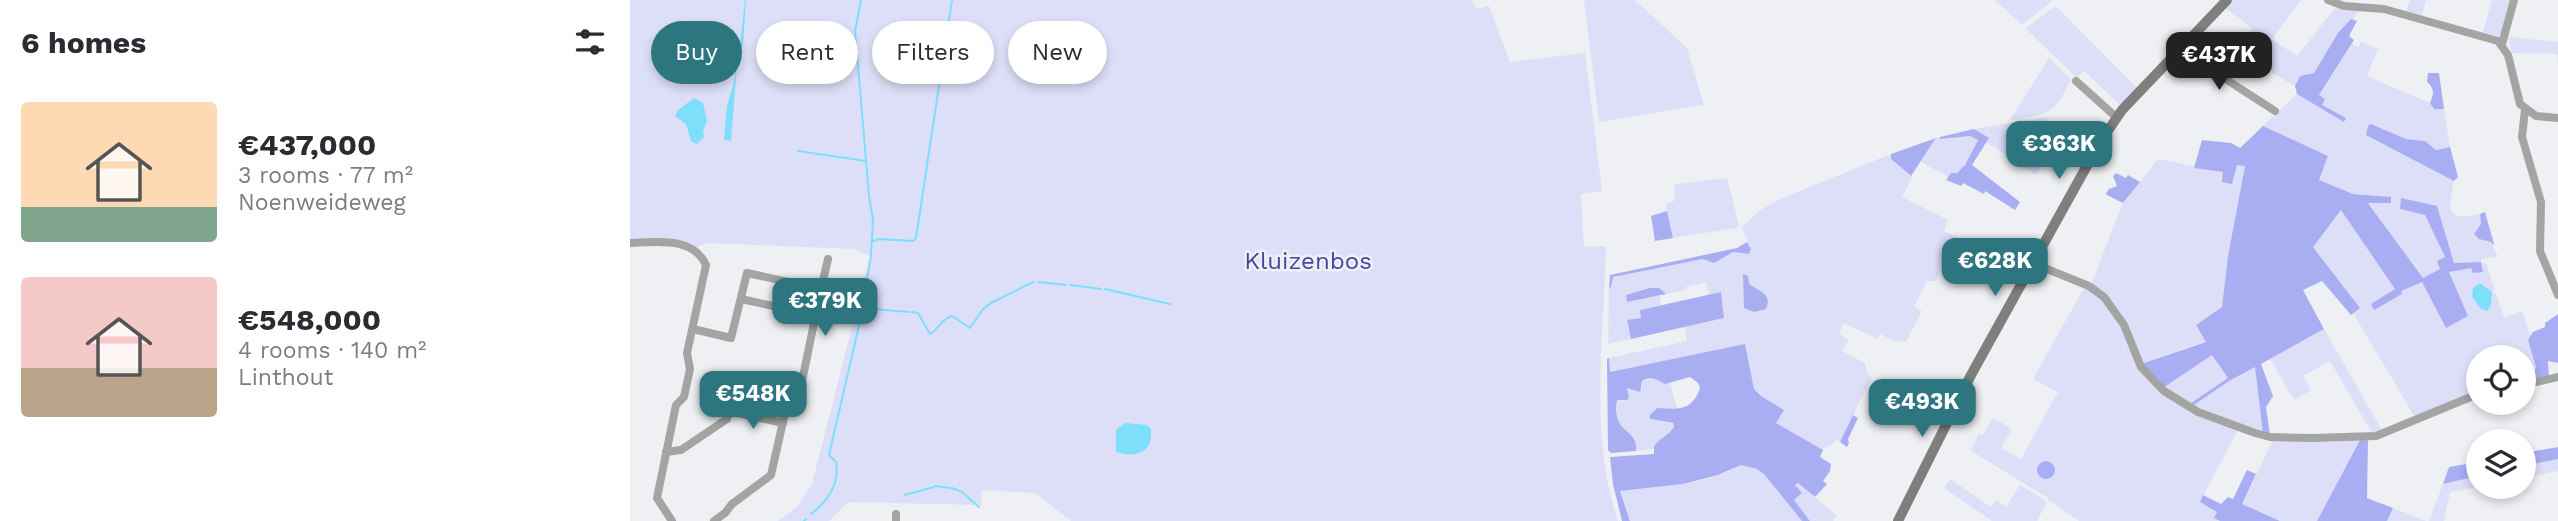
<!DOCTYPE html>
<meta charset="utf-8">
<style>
:root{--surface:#fff;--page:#f2f2f3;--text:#2b2b33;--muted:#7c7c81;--accent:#2d757f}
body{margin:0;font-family:"Work Sans",sans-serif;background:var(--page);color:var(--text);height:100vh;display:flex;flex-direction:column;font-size:26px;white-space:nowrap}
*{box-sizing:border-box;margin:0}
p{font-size:23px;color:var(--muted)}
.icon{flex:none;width:38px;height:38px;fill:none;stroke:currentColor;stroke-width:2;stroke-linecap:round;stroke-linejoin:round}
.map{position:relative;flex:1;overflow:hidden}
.drawer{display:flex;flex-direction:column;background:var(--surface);width:630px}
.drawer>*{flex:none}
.banner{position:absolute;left:21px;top:21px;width:665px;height:63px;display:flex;gap:14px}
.fabs{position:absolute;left:1836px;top:345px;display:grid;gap:14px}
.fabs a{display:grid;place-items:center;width:70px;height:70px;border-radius:50%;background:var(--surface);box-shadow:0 4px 10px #0003;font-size:35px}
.price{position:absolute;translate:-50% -60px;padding:0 16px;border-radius:14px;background:var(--accent);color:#fff;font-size:23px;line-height:46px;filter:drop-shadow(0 2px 4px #0008)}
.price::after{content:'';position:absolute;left:50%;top:42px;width:21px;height:16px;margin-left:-10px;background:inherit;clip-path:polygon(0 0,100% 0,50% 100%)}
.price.current{background:#222;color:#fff}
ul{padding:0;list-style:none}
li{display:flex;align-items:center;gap:21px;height:175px;padding:0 21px}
li span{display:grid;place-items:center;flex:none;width:196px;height:140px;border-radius:7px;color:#555}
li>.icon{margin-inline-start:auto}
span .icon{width:84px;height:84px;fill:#fffc;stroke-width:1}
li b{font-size:30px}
h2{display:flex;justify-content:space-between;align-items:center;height:84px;padding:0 21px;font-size:30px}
.chip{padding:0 24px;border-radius:32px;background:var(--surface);box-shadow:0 4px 10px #0003;font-size:24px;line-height:63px}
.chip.current{background:var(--accent);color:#fff}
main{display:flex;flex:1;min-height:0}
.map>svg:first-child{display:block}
.green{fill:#dddff8;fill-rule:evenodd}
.forest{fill:#a9aef3}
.water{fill:#7ddff9}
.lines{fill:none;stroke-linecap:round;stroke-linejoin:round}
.stream{stroke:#7ddff9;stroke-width:2}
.street{stroke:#a4a4a2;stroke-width:8}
.secondary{stroke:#7f807d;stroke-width:10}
.labels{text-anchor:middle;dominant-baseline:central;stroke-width:5;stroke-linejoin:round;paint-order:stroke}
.park-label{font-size:24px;fill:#4943a5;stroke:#eff0f4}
</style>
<main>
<section class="drawer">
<h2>6 homes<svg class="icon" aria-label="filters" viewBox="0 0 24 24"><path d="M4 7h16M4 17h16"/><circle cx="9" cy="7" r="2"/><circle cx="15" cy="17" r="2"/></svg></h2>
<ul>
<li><span style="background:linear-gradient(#ffd9b3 75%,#7fa58c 0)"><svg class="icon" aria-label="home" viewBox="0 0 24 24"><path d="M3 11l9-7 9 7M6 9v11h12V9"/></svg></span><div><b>€437,000</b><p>3 rooms · 77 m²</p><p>Noenweideweg</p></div></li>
<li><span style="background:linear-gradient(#f6c9c9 65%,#b9a48a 0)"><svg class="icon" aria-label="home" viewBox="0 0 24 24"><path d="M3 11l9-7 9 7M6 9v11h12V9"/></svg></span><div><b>€548,000</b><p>4 rooms · 140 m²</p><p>Linthout</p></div></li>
</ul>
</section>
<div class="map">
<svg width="1928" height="521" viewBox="0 0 1928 521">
<rect width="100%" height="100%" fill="#eff0f4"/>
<g class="green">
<path d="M0,0H842L846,9L859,6L880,62L955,53L972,191L951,194L954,247L976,246C974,332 959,440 988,521H441L405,493L352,490L351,505L218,502L199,521H148L168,506L182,484L240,256L224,249L78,243L64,248L0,243Z"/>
<polygon points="954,0 1005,0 1057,48 1074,105 969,122"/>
<polygon points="1365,0 1423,0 1392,25"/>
<polygon points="1601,0 1671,0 1642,39 1667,56 1705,8 1728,11 1724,19 1709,33 1684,73 1668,79 1665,86 1607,52 1622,28 1594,7"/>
<polygon points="1780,0 1796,0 1792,15 1776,11"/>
<polygon points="1862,0 1880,0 1870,37 1853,32"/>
<polygon points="1426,6 1507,88 1491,106 1454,71 1447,78 1397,30 1397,27"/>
<polygon points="1878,37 1928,42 1928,70 1927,54 1882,53"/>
<path d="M1731,42L1748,49L1737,76L1800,103L1804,109H1814L1820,147L1806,150L1795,141L1776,139L1741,125L1824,181C1818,210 1815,222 1850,214L1855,241L1861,242L1868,257L1851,259V262L1824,263L1807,206L1770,209L1795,215L1815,257L1811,269L1793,278L1738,202L1761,203V197L1723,194L1689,180L1698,156L1633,126L1667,94L1715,121L1716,118L1691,105L1689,95L1722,44L1728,47Z"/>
<path d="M1419,58L1441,80C1422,117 1420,113 1380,120Z"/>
<polygon points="1419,117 1402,146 1394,141 1390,147 1414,162 1406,175 1356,142 1358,138 1344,129"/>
<polygon points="1340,136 1348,140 1335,165 1327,173 1321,173 1319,177 1291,162 1306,138"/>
<path d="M1261,154L1263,161L1282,178L1272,197L1318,220L1314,231L1349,249L1342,263L1319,252L1306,281H1297L1284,307L1292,311L1276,342L1263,341L1250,334L1248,339L1213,323L1209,334L1219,340L1212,351L1235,363L1237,373L1242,377L1210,442L1207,440L1193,450L1145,423L1153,410L1131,396L1124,389L1115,345L980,372L979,358L1057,341L1055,327L1094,318L1091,292L1079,295L1076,282L1056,287V290L1036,294C1025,282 1009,291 996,295L997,301L1030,296L1031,305L1010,310L1011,318L997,321L1001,339L978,344L979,288L981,287L982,277L1073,259C1086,265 1092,257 1103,252L1115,254L1120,246L1112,227L1129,211L1150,199ZM1118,277L1119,284L1134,292L1124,312L1114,308Z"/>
<polygon points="1528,159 1593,172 1602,184 1607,164 1615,166 1598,256 1592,308 1576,341 1511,364 1500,333 1461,285 1492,205"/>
<polygon points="1097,178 1109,225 1106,228 1043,238 1036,204 1044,201 1045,184"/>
<path d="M1711,209L1766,289L1742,304L1743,309L1771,294L1770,291C1795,280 1825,262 1853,271L1851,263H1856L1865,291L1862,292L1852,284L1843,299L1847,303L1861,305L1862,294L1866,293L1874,318L1892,311L1900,336L1898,340L1907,363L1905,370L1894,372V357H1848V392L1786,419L1723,313L1730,308L1683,247Z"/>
<polygon points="1455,286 1467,294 1484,315 1520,380 1608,430 1570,501 1588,512 1585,518 1590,521 1449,521 1418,500 1418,498 1341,451 1349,433 1353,435 1363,418 1382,429 1371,448 1391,459 1428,392 1403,379"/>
<polygon points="153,287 181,292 178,307 149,301"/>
<polygon points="1694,329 1753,432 1743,435 1700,361 1673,376 1681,390 1664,400 1640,359"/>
<polygon points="1582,355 1598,378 1558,405 1533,388"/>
<polygon points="1625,366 1633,434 1561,407 1599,381"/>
<path d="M1026,378L1033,383H1040L1048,411L1041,410L1021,419L1043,424L1044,427C1039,435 1030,438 1024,446L1025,449L1006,451L1004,440L986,420L987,400L994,401L998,395L997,387L1012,388V381Z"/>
<polygon points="1646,440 1730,440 1687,521 1650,521 1612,504 1642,442"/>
<polygon points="1928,459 1928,471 1894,478 1894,466"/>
<path d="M1111,465L1127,469L1134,474L1172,521H1000L990,491C1030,486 1075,485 1111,465Z"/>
<polygon points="1848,476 1848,487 1820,492 1814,521 1799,521 1813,484"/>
<polygon points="1320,479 1361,507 1366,500 1376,507 1390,485 1417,502 1407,521 1362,521 1314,488"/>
<polygon points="1168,483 1207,516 1203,521 1180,521 1164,500 1172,493 1165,486"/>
<polygon points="1763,508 1796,521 1757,521"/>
</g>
<g class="forest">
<polygon points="1721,19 1727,21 1719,36 1724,40 1689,95 1695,99 1692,105 1716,118 1714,122 1667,94 1665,86 1670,76 1684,73 1708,33"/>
<path d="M1798,73H1809L1814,109H1804L1800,103C1804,94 1805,89 1797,82Z"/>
<polygon points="1741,124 1776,139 1795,141 1806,150 1820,147 1828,177 1824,181 1736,135 1738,126"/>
<polygon points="1633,126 1698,156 1689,180 1723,194 1761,197 1761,203 1738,203 1793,278 1810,269 1807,261 1815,257 1795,215 1770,209 1771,198 1807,206 1824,263 1851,262 1853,272 1843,273 1841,268 1819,272 1838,316 1816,328 1792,282 1771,291 1772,294 1744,310 1741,304 1765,289 1711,210 1683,247 1730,308 1721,315 1692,281 1673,290 1694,329 1631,364 1643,396 1636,407 1640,435 1633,434 1625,367 1599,381 1561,407 1558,405 1598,378 1582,355 1533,388 1511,364 1576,342 1566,325 1592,307 1598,256 1615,166 1607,165 1602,184 1592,182 1593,172 1564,168 1572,140 1601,143 1610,148"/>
<polygon points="1344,129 1359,138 1342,165 1390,202 1385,210 1355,191 1354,194 1333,183 1331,186 1316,180 1321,173 1327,173 1335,165 1348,140 1340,136 1310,139 1310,137"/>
<polygon points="1306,138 1281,176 1261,159 1261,154"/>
<polygon points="1486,173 1496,178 1498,175 1510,182 1493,203 1477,195 1476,193 1479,189 1487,186 1483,176"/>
<polygon points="1037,211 1043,238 1025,241 1021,216"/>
<polygon points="1855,212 1864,244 1863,245 1861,242 1849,239 1844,234 1851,224 1850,214"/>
<polygon points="1117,242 1121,249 1119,254 1103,252 1084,263 1073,259 983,277 981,287 979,288 980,275 1107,248"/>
<path d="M1113,274L1118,276L1119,284C1130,291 1143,295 1136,309L1124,312L1114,308Z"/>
<polygon points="1019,288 1029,288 1036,294 997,302 996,295"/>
<polygon points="1091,292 1094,318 1001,339 997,320 1011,318 1010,310"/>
<polygon points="1928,314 1928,363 1918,361 1919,378 1894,383 1894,372 1905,370 1906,367 1898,340 1903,332 1915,327 1915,323"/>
<path d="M1115,344L1124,389L1131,396L1154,410L1146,423L1193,450L1190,457L1201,464L1200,471L1193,481L1197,484L1185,497L1168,483L1165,485L1172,493L1164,500L1180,521H1172L1134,474L1127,469L1111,465L1088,475L1053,484L990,491L1000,521H992L983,484L980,457L1024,454V446C1030,438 1039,435 1044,427L1043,423L1021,419L1019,416L1027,408C1047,409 1062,412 1070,388L1068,383L1060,377L1035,384C1027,380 1022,375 1012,381L1010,392L997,388L999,397L997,400H987C981,435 1009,428 1006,451L981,453L978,450L977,359L979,358L980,372Z"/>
<polygon points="1223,415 1228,418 1218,439 1219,443 1217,447 1210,442"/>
<polygon points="1738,439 1737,498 1763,508 1757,521 1687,521 1730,440"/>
<polygon points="1928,447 1928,459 1894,466 1894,453"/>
<circle cx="1416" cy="470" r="9"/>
<polygon points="1848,462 1848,476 1813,484 1819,467"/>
<polygon points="1617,470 1626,474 1612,504 1650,521 1590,521 1584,518 1587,512 1570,502 1573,495 1591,504 1598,497 1603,499"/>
</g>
<g class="water">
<polygon points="115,0 116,0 113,45 107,65 101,141 94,140 97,106 105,78 105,62 110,44"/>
<polygon points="64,98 73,103 77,121 73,131 74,137 67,144 61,141 56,124 45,116 48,110"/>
<polygon points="1850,283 1862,292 1861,305 1857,311 1851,309 1842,297 1843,288"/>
<path d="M495,423L517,425L521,429C523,453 506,458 486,452V430Z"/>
</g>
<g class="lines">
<g class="stream">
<polyline points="231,0 225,31 239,196 243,220 241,255"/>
<polyline points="168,151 236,161"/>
<polyline points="243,241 249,239 283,241 286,238 322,0"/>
<polyline points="408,282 436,285"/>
<polyline points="440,285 471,289"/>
<polyline points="475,289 540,304"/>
<polyline points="233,308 279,312"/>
<path d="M282,312L288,313L300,334C308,330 310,320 322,316L340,328L353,309L361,303L403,282"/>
<polyline points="305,486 320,488"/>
<polyline points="322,488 332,492 349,507"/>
<polyline points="275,495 304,487"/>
<path d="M181,514C198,501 210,485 206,462L199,455L228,330L241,256"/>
<polyline points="174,521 176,519"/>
</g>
<g class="street">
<polyline points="1698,0 1714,6 1754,9 1868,41 1878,55 1890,104 1906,116 1928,118"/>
<polyline points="1872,44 1884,0"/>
<polyline points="1549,49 1645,111"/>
<polyline points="1446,81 1486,117"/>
<polyline points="1895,110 1892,137 1911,202 1910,251 1928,295"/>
<path d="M0,243C26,242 63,236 76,265L57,353L60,369L54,397L46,405L27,498L42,521"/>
<polyline points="1402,263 1459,286 1474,297 1494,325 1511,367 1534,391 1568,412 1625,433 1640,437 1682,438 1746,436 1848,394"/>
<polyline points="191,289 198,259"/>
<polyline points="111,299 185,315"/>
<polyline points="1894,385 1928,377"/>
<polyline points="99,411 153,423"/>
<polyline points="36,452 51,450 97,419 105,384 169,396 191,289 117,273 101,338 63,329"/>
<polyline points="266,514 266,521"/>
<polyline points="84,521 95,513 102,504 141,475 159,395"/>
</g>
<polyline class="secondary" points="1268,521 1341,375 1469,144 1492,110 1597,0"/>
</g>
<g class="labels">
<g class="park-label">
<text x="678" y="261">Kluizenbos</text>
</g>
</g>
</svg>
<div class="fabs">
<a><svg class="icon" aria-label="locate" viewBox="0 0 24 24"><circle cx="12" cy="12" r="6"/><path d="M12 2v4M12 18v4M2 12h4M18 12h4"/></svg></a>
<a><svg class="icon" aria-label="layers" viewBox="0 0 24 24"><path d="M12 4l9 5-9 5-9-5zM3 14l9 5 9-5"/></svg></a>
</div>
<b class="price current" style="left:1589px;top:92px">€437K</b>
<b class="price" style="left:1429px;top:181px">€363K</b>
<b class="price" style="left:1365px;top:298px">€628K</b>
<b class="price" style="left:195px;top:338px">€379K</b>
<b class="price" style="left:123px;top:431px">€548K</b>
<b class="price" style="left:1292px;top:439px">€493K</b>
<div class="banner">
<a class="chip current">Buy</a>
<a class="chip">Rent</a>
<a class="chip">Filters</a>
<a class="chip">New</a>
</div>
</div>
</main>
